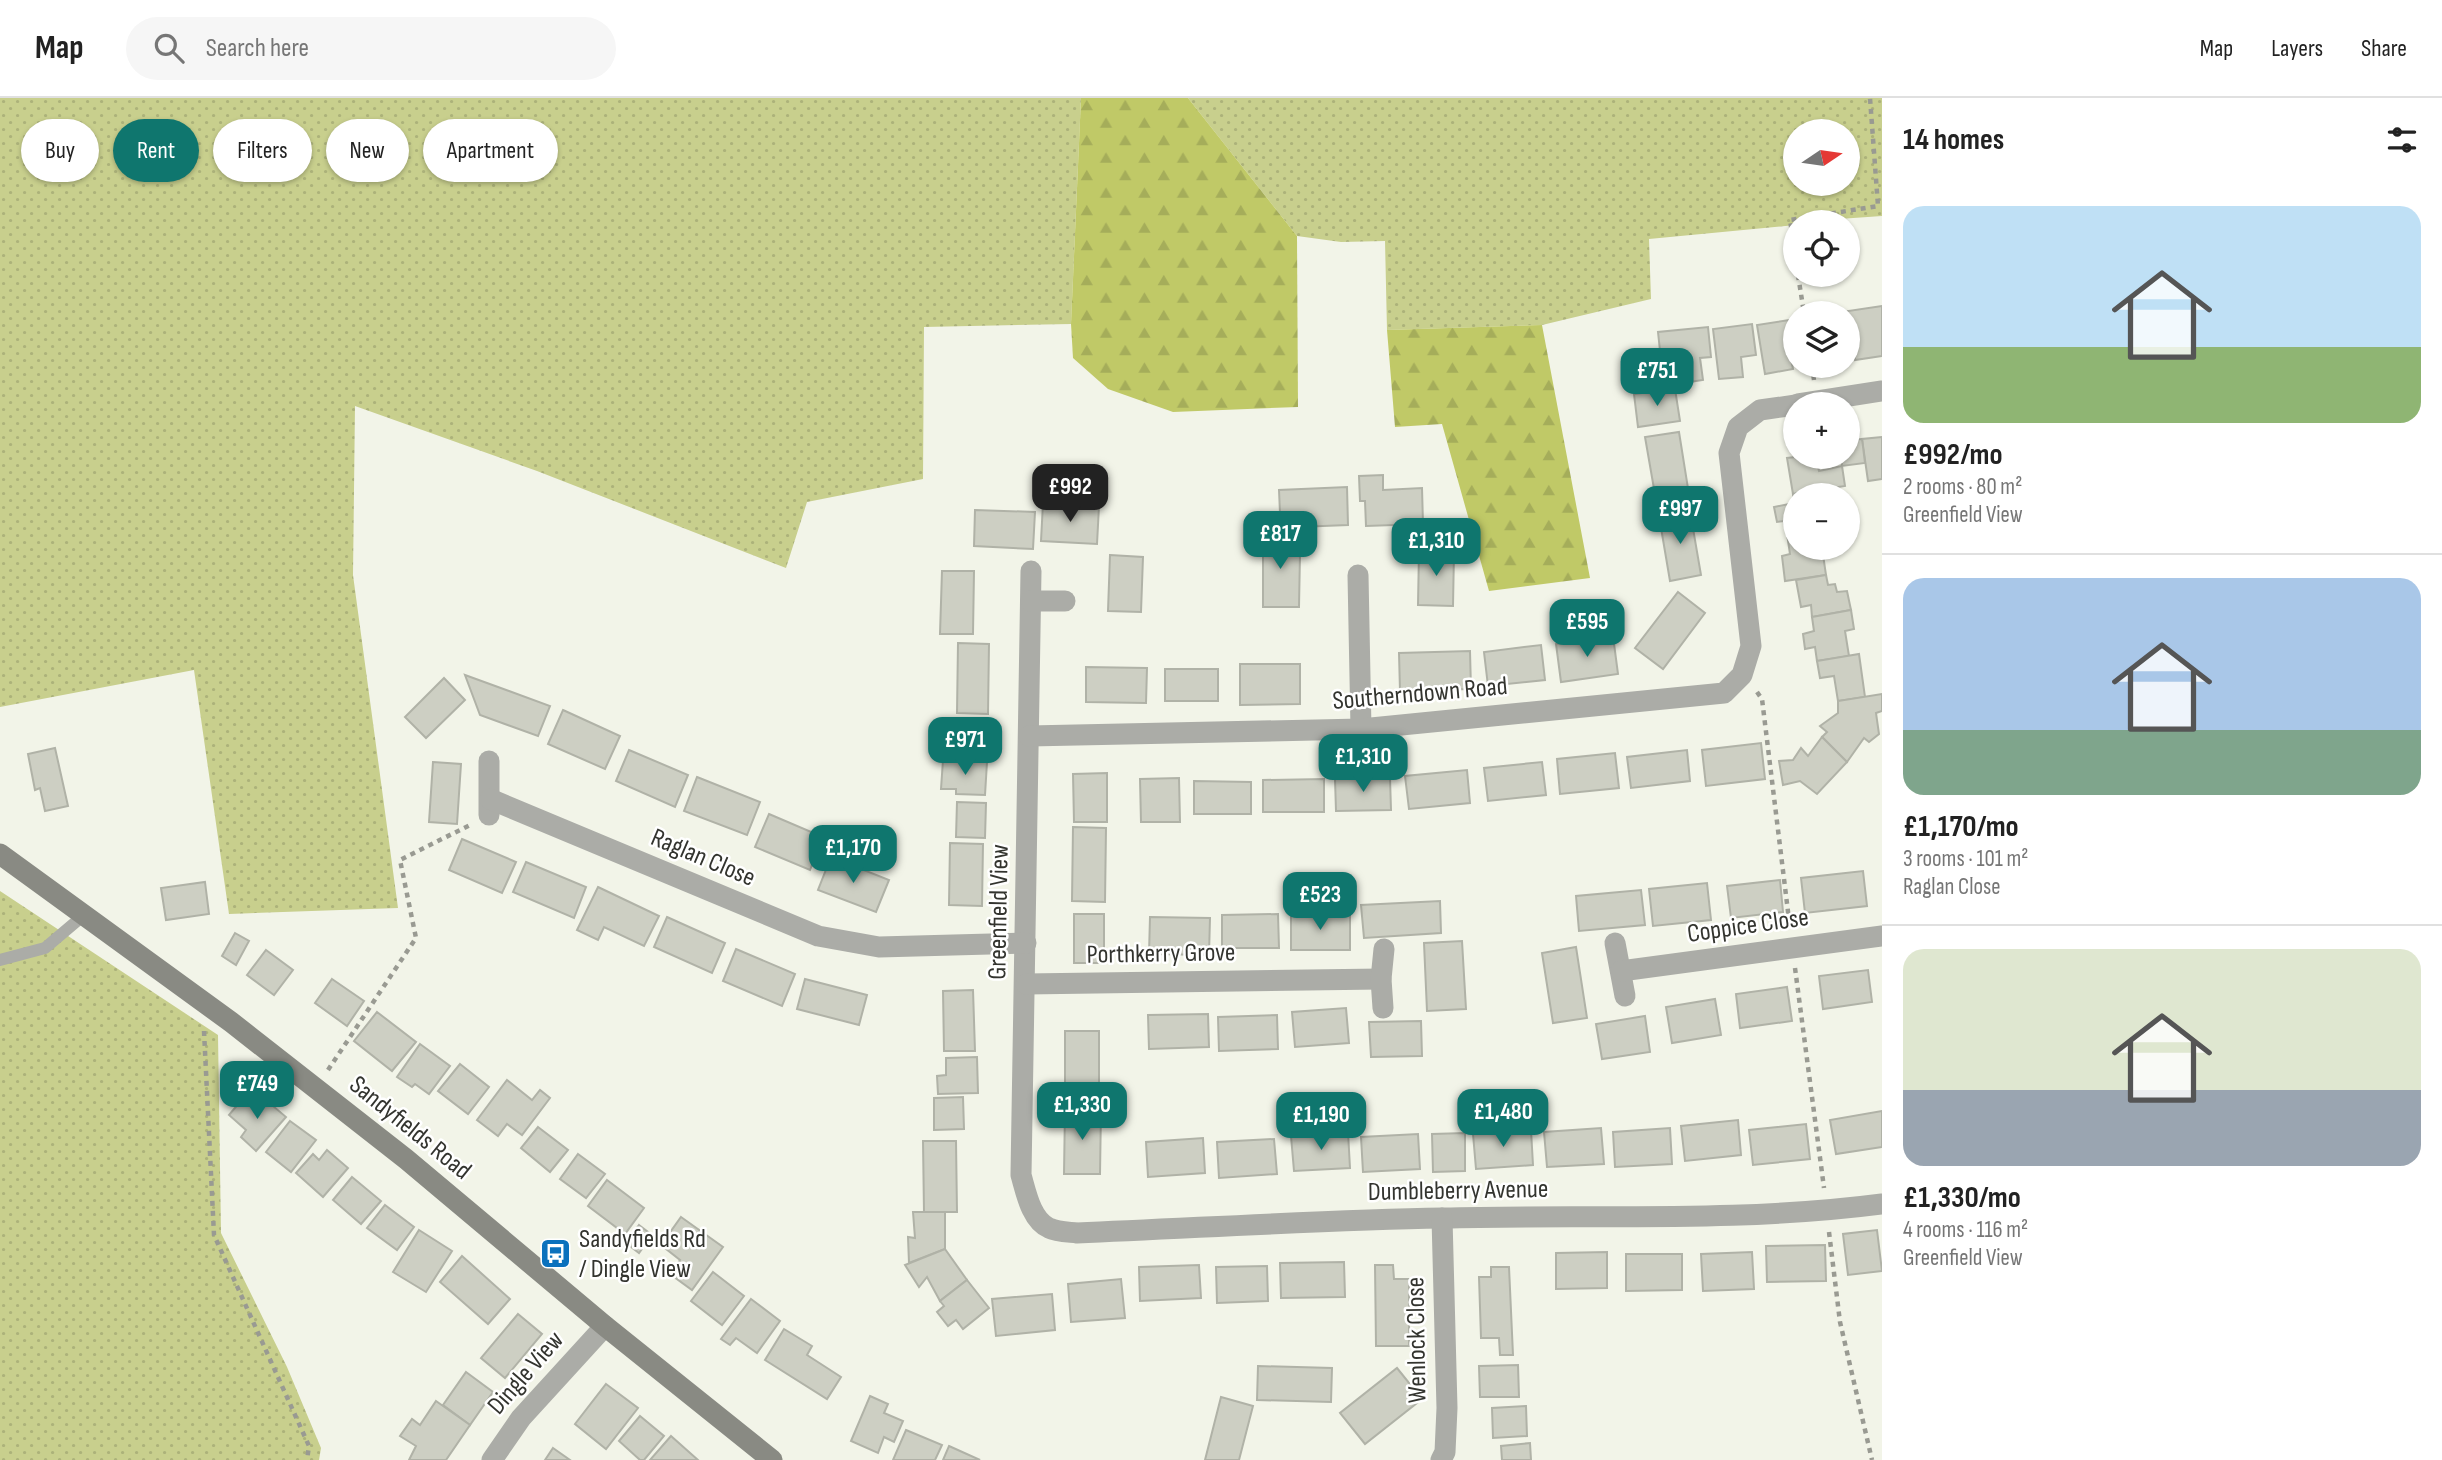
<!DOCTYPE html>
<meta charset="utf-8">
<style>
:root{--surface:#fff;--page:#f6f6f6;--text:#222;--muted:#767676;--line:#e0e0e0;--accent:#0f766e}
body{margin:0;font-family:"Sofia Sans Condensed",sans-serif;background:var(--page);color:var(--text);height:100vh;display:flex;flex-direction:column;font-size:26px;white-space:nowrap}
*{box-sizing:border-box;margin:0}
p{font-size:23px;color:var(--muted)}
.icon{flex:none;width:38px;height:38px;fill:none;stroke:currentColor;stroke-width:2;stroke-linecap:round;stroke-linejoin:round}
.map{position:relative;flex:1;overflow:hidden}
.panel{display:flex;flex-direction:column;background:var(--surface);width:560px}
.panel>*{flex:none}
.guide{position:absolute;left:21px;top:21px;width:665px;height:63px;display:flex;gap:14px}
.needle{width:46px;rotate:77deg}
.fabs{position:absolute;left:1783px;top:21px;display:grid;gap:14px}
.fabs a{display:grid;place-items:center;width:77px;height:77px;border-radius:50%;background:var(--surface);box-shadow:0 2px 5px #0004;font-size:35px}
.price{position:absolute;translate:-50% -60px;padding:0 16px;border-radius:14px;background:var(--accent);color:#fff;font-size:23px;line-height:46px;filter:drop-shadow(0 2px 4px #0008)}
.price::after{content:'';position:absolute;left:50%;top:42px;width:21px;height:16px;margin-left:-10px;background:inherit;clip-path:polygon(0 0,100% 0,50% 100%)}
.price.on{background:#222;color:#fff}
ul{padding:0;list-style:none}
li{display:grid;align-content:center;gap:14px;height:371px;padding:0 21px}
li+li{border-top:2px solid var(--line)}
li span{display:grid;place-items:center;height:217px;border-radius:21px;color:#555}
li>.icon{margin-inline-start:auto}
span .icon{width:126px;height:126px;fill:#fffc;stroke-width:1}
li b{font-size:30px}
h2{display:flex;justify-content:space-between;align-items:center;height:84px;padding:0 21px;font-size:30px}
.chip{padding:0 24px;border-radius:32px;background:var(--surface);box-shadow:0 2px 5px #0004;font-size:24px;line-height:63px}
.chip.on{background:var(--accent);color:#fff}
header{display:flex;align-items:center;gap:42px;box-sizing:border-box;height:98px;padding:0 35px;background:var(--surface);border-bottom:2px solid var(--line)}
header strong{font-size:33px}
nav{display:flex;gap:38px;margin-inline-start:auto;font-size:24px}
.search{width:490px;height:63px;background:var(--page);display:flex;align-items:center;gap:18px;box-sizing:border-box;padding:0 24px;border-radius:38px;color:var(--muted);font-size:26px}
main{display:flex;flex:1;min-height:0}
.map>svg:first-child{display:block}
.grass{fill:url(#grass-dots);fill-rule:evenodd}
.forest{fill:url(#forest-firs)}
.building{fill:#cdcfc3;stroke:#b0b2a7;stroke-width:2}
.lines{fill:none;stroke-linecap:round;stroke-linejoin:round}
.path{stroke:#999a92;stroke-width:4.5;stroke-dasharray:5 5;stroke-linecap:butt}
.lane{stroke:#abaca7;stroke-width:12}
.street{stroke:#abaca7;stroke-width:21}
.secondary{stroke:#898a83;stroke-width:21}
.labels{text-anchor:middle;dominant-baseline:central;stroke-width:5;stroke-linejoin:round;paint-order:stroke}
.street-label{font-size:26px;fill:#33342f;stroke:#fff}
.poi-label{font-size:26px;fill:#33342f;stroke:#fff;text-anchor:start}
</style>
<header>
<strong>Map</strong>
<div class="search"><svg class="icon" aria-label="search" viewBox="0 0 24 24"><circle cx="10" cy="10" r="6"/><path d="M15 15l6 6"/></svg>Search here</div>
<nav><a>Map</a><a>Layers</a><a>Share</a></nav>
</header>
<main>
<div class="map">
<svg width="1882" height="1362" viewBox="0 0 1882 1362">
<defs>
<pattern id="grass-dots" width="8" height="8" patternUnits="userSpaceOnUse" patternTransform="scale(1.75)"><rect width="8" height="8" fill="#c8cf8d"/><path d="M2 2h.1M6 6h.1" fill="none" stroke="#acb27a" stroke-width="1.8" stroke-linecap="round"/></pattern>
<pattern id="forest-firs" width="22" height="20" patternUnits="userSpaceOnUse" patternTransform="scale(1.75)"><rect width="22" height="20" fill="#c0c967"/><path d="M5 1l3.5 6h-7zM16 11l3.5 6h-7z" fill="#a5ad5a"/></pattern>
</defs>
<rect width="100%" height="100%" fill="#f2f4e8"/>
<g class="grass">
<polygon points="0,0 1081,0 1071,226 924,229 923,381 807,404 786,470 537,373 355,308 353,477 398,810 229,816 194,572 0,609"/>
<path d="M1188,0H1882V118L1796,124L1795,127L1649,141L1651,201L1542,227L1387,232L1385,143L1341,144L1297,138ZM1796,33H1848V86H1796Z"/>
<polygon points="0,793 218,937 221,1135 287,1269 321,1350 319,1362 0,1362"/>
</g>
<g class="forest">
<polygon points="1081,0 1188,0 1297,138 1298,309 1173,314 1108,291 1073,260 1071,226"/>
<polygon points="1542,227 1590,480 1489,493 1442,326 1395,329 1387,232"/>
</g>
<g class="building">
<polygon points="1882,208 1882,258 1855,262 1848,213"/>
<polygon points="1796,221 1796,244 1788,245 1793,271 1765,276 1757,227"/>
<polygon points="1752,226 1756,257 1741,259 1743,279 1719,281 1713,231"/>
<polygon points="1708,229 1711,259 1700,260 1703,282 1676,286 1673,261 1661,262 1658,234"/>
<polygon points="1675,291 1680,323 1638,329 1634,296"/>
<polygon points="1679,334 1690,403 1657,408 1645,339"/>
<polygon points="1882,339 1882,381 1868,383 1862,341"/>
<polygon points="1862,341 1865,365 1842,368 1841,359 1848,359 1848,342"/>
<polygon points="1796,359 1816,359 1819,373 1842,368 1845,388 1793,396 1787,360"/>
<polygon points="1383,377 1383,392 1422,390 1423,426 1366,428 1365,403 1360,403 1359,378"/>
<polygon points="1347,389 1348,427 1298,429 1297,414 1280,415 1279,392"/>
<polygon points="1814,393 1814,397 1796,397 1796,434 1787,436 1784,423 1777,424 1774,409 1794,405 1793,396"/>
<polygon points="1043,405 1099,408 1097,446 1041,443"/>
<polygon points="975,412 1035,414 1033,451 974,448"/>
<polygon points="1690,413 1701,477 1670,483 1659,418"/>
<polygon points="1263,431 1288,431 1288,456 1300,456 1299,509 1263,509"/>
<polygon points="1796,434 1796,450 1822,450 1826,477 1785,483 1782,458 1790,456 1787,436"/>
<polygon points="1419,453 1454,454 1453,508 1418,507"/>
<polygon points="1110,457 1143,459 1141,514 1108,513"/>
<polygon points="942,473 974,473 973,536 940,536"/>
<polygon points="1826,477 1828,487 1835,486 1837,494 1847,493 1851,512 1812,519 1811,507 1801,509 1796,482"/>
<polygon points="1678,494 1705,515 1663,571 1635,550"/>
<polygon points="1851,512 1854,531 1845,533 1849,558 1817,563 1815,549 1805,551 1803,536 1814,533 1812,519"/>
<polygon points="1613,538 1618,576 1561,584 1556,546"/>
<polygon points="958,545 989,546 988,616 957,615"/>
<polygon points="1541,547 1545,582 1488,588 1484,554"/>
<polygon points="1470,553 1471,591 1400,593 1399,555"/>
<polygon points="1859,556 1865,599 1838,603 1834,578 1820,580 1817,563"/>
<polygon points="1240,566 1300,566 1300,606 1240,607"/>
<polygon points="1086,569 1147,570 1146,605 1086,604"/>
<rect x="1165" y="571" width="53" height="32"/>
<polygon points="465,577 550,608 538,638 480,617"/>
<polygon points="444,580 465,602 426,640 405,619"/>
<polygon points="1882,596 1882,613 1876,615 1879,636 1869,644 1864,640 1847,664 1822,639 1827,634 1820,628 1838,615 1838,603"/>
<polygon points="563,612 620,638 605,671 548,646"/>
<polygon points="955,620 990,621 989,657 954,656"/>
<polygon points="1822,639 1847,664 1817,696 1800,683 1783,687 1779,663 1793,662 1801,650 1808,658"/>
<polygon points="1761,645 1765,681 1706,688 1702,652"/>
<polygon points="55,650 68,708 45,713 40,690 35,692 28,656"/>
<polygon points="629,652 688,677 675,709 616,683"/>
<polygon points="1687,652 1690,683 1631,690 1627,659"/>
<polygon points="1615,655 1619,690 1560,696 1557,661"/>
<polygon points="943,662 987,664 985,697 956,696 956,691 941,691"/>
<polygon points="433,664 461,666 457,726 429,724"/>
<polygon points="1542,664 1546,697 1488,703 1484,670"/>
<polygon points="1467,672 1470,705 1409,711 1405,678"/>
<polygon points="1107,675 1107,724 1074,724 1073,676"/>
<polygon points="697,679 760,704 747,737 684,713"/>
<polygon points="1179,680 1180,724 1141,724 1140,681"/>
<polygon points="1390,680 1391,712 1336,713 1335,681"/>
<polygon points="1324,681 1324,714 1263,714 1263,682"/>
<polygon points="1194,683 1251,684 1251,716 1194,716"/>
<polygon points="957,704 986,705 985,740 956,739"/>
<polygon points="769,716 823,739 810,772 755,749"/>
<polygon points="1073,729 1106,730 1105,804 1072,803"/>
<polygon points="462,741 516,764 502,795 449,772"/>
<polygon points="950,745 983,746 982,808 949,807"/>
<polygon points="831,759 889,782 876,814 818,792"/>
<polygon points="526,764 586,789 574,820 513,794"/>
<polygon points="1863,773 1867,808 1805,815 1801,780"/>
<polygon points="1780,782 1783,814 1731,820 1727,788"/>
<polygon points="205,784 209,816 166,822 161,790"/>
<polygon points="1707,785 1711,822 1653,828 1649,791"/>
<polygon points="598,789 659,818 644,848 604,829 598,842 577,832"/>
<polygon points="1641,792 1645,827 1579,833 1576,798"/>
<polygon points="1440,803 1441,835 1364,840 1361,807"/>
<rect x="1074" y="816" width="30" height="49"/>
<polygon points="1278,816 1279,850 1222,850 1222,817"/>
<rect x="1291" y="817" width="59" height="35"/>
<polygon points="667,819 725,845 712,875 654,849"/>
<polygon points="1150,819 1210,820 1209,857 1149,856"/>
<polygon points="235,835 249,843 236,867 222,858"/>
<polygon points="1462,843 1466,911 1427,913 1424,845"/>
<polygon points="1576,849 1587,920 1553,925 1542,855"/>
<polygon points="736,851 795,876 782,908 723,883"/>
<polygon points="266,852 293,872 274,897 247,877"/>
<polygon points="1868,872 1872,904 1823,911 1819,878"/>
<polygon points="332,881 364,903 347,928 315,905"/>
<polygon points="805,881 867,897 859,927 797,911"/>
<polygon points="1787,889 1792,923 1740,930 1736,896"/>
<polygon points="973,892 975,953 944,953 943,893"/>
<polygon points="1715,901 1721,937 1672,945 1666,909"/>
<polygon points="1346,910 1349,945 1295,949 1292,914"/>
<polygon points="377,914 416,944 392,973 354,943"/>
<polygon points="1208,916 1209,949 1149,951 1148,917"/>
<polygon points="1277,917 1278,951 1219,953 1218,919"/>
<polygon points="1645,918 1650,954 1602,961 1596,926"/>
<polygon points="1421,923 1422,958 1371,959 1369,924"/>
<rect x="1065" y="933" width="34" height="68"/>
<polygon points="420,946 450,968 429,996 415,986 412,989 397,979"/>
<polygon points="977,959 978,995 938,996 937,978 946,977 946,960"/>
<polygon points="460,966 489,989 468,1016 438,993"/>
<polygon points="507,982 532,1002 540,992 550,1000 522,1037 507,1026 498,1038 477,1022"/>
<polygon points="245,998 258,1010 266,1002 286,1019 256,1053 241,1039 246,1032 229,1017"/>
<polygon points="963,999 964,1031 934,1032 934,1000"/>
<polygon points="1065,1011 1101,1011 1100,1076 1064,1076"/>
<polygon points="1882,1013 1882,1049 1836,1056 1830,1022"/>
<polygon points="1738,1022 1741,1057 1685,1063 1681,1028"/>
<polygon points="290,1023 316,1042 291,1074 266,1054"/>
<polygon points="1806,1026 1810,1061 1753,1067 1749,1032"/>
<polygon points="538,1029 568,1052 550,1074 521,1050"/>
<polygon points="1601,1030 1604,1066 1547,1069 1544,1034"/>
<polygon points="1670,1030 1672,1066 1615,1069 1613,1034"/>
<polygon points="1531,1032 1533,1067 1476,1071 1473,1036"/>
<polygon points="1348,1034 1350,1070 1294,1073 1291,1038"/>
<polygon points="1465,1035 1465,1073 1433,1074 1432,1036"/>
<polygon points="1418,1036 1420,1071 1363,1074 1361,1039"/>
<polygon points="1203,1040 1205,1075 1148,1079 1146,1044"/>
<polygon points="1274,1041 1277,1076 1219,1080 1217,1044"/>
<polygon points="923,1043 956,1043 957,1114 924,1114"/>
<polygon points="327,1052 348,1070 323,1099 296,1075 313,1056 319,1062"/>
<polygon points="578,1056 605,1076 586,1100 560,1081"/>
<polygon points="352,1079 381,1103 361,1126 333,1102"/>
<polygon points="607,1082 644,1110 625,1136 588,1108"/>
<polygon points="385,1107 414,1129 397,1152 367,1130"/>
<polygon points="913,1114 945,1114 945,1151 909,1165 908,1139 915,1140"/>
<polygon points="681,1119 723,1149 692,1192 670,1176 680,1162 661,1147"/>
<polygon points="639,1127 652,1137 639,1155 626,1145"/>
<polygon points="419,1132 452,1153 426,1194 393,1174"/>
<polygon points="1877,1132 1882,1173 1848,1177 1843,1136"/>
<polygon points="1825,1147 1826,1183 1767,1184 1766,1148"/>
<polygon points="945,1151 967,1182 940,1203 927,1179 919,1189 905,1167"/>
<polygon points="1607,1154 1607,1190 1556,1191 1556,1155"/>
<polygon points="1752,1154 1754,1191 1703,1193 1701,1156"/>
<polygon points="1626,1156 1682,1156 1682,1192 1626,1193"/>
<polygon points="462,1158 510,1201 488,1226 440,1184"/>
<polygon points="1344,1164 1345,1199 1281,1200 1280,1165"/>
<polygon points="1199,1167 1201,1200 1140,1203 1139,1169"/>
<polygon points="1375,1167 1393,1167 1394,1181 1409,1181 1409,1248 1376,1248"/>
<polygon points="1267,1168 1268,1203 1217,1205 1216,1169"/>
<polygon points="1491,1169 1509,1169 1513,1257 1500,1257 1499,1240 1481,1240 1479,1179 1491,1179"/>
<polygon points="713,1174 744,1198 722,1227 691,1203"/>
<polygon points="1121,1181 1125,1220 1071,1224 1068,1186"/>
<polygon points="967,1182 989,1210 963,1231 956,1222 948,1228 937,1214 944,1208 940,1203"/>
<polygon points="1052,1196 1055,1232 996,1238 992,1201"/>
<polygon points="751,1201 780,1223 757,1255 736,1240 730,1247 721,1241"/>
<polygon points="518,1216 542,1236 505,1280 481,1260"/>
<polygon points="784,1231 812,1248 807,1257 841,1279 827,1301 765,1262"/>
<polygon points="1518,1267 1519,1299 1480,1299 1479,1268"/>
<polygon points="1258,1268 1332,1270 1331,1304 1257,1302"/>
<polygon points="1397,1270 1422,1301 1365,1346 1340,1315"/>
<polygon points="466,1274 493,1294 470,1327 443,1307"/>
<polygon points="606,1286 638,1310 606,1351 575,1326"/>
<polygon points="870,1298 888,1306 884,1315 903,1323 894,1344 884,1339 878,1355 851,1343"/>
<polygon points="1221,1299 1253,1308 1239,1362 1205,1362"/>
<polygon points="436,1303 470,1327 446,1362 409,1362 416,1348 400,1338 412,1321 420,1327"/>
<polygon points="1526,1308 1527,1338 1493,1340 1492,1310"/>
<polygon points="640,1318 664,1338 644,1362 640,1362 619,1343"/>
<polygon points="906,1332 942,1347 935,1362 893,1362"/>
<polygon points="671,1338 698,1362 650,1362"/>
<polygon points="1530,1345 1531,1362 1502,1362 1501,1348"/>
<polygon points="949,1348 980,1362 943,1362"/>
<polygon points="553,1350 570,1362 545,1362"/>
</g>
<g class="lines">
<g class="path">
<polyline points="1796,160 1790,122 1878,108 1870,0"/>
<polyline points="1798,177 1804,215"/>
<polyline points="1812,268 1814,282"/>
<polyline points="1757,594 1762,601 1790,830"/>
<polyline points="1795,870 1824,1090"/>
<polyline points="204,933 214,1137 309,1348 307,1362"/>
<polyline points="328,972 416,840 400,762 470,727"/>
<polyline points="1829,1134 1840,1224 1872,1362"/>
</g>
<polyline class="lane" points="0,862 45,850 84,817"/>
<g class="street">
<polyline points="1798,306 1882,293"/>
<path d="M1031,473L1021,1077C1026,1094 1031,1122 1049,1130C1057,1134 1069,1134 1077,1135C1199,1130 1321,1122 1443,1120C1589,1116 1737,1125 1882,1106"/>
<polyline points="1358,477 1361,631"/>
<polyline points="1031,503 1065,503"/>
<polyline points="1029,638 1361,631 1724,595 1742,577 1751,548 1729,355 1738,329 1760,312 1796,307"/>
<polyline points="489,663 489,717"/>
<polyline points="490,701 818,838 879,849 1026,845"/>
<polyline points="1615,845 1625,898"/>
<polyline points="1621,873 1882,838"/>
<polyline points="1026,886 1381,881"/>
<polyline points="1383,910 1381,881 1384,851"/>
<polyline points="492,1362 521,1320 605,1228"/>
<polyline points="1441,1362 1445,1354 1447,1310 1442,1120"/>
</g>
<polyline class="secondary" points="0,756 231,924 406,1061 605,1228 772,1362"/>
</g>
<defs>
<symbol id="bus-square" viewBox="-11 -11 22 22"><rect x="-9" y="-9" width="18" height="18" rx="4" fill="#0b71bd" stroke="#fff"/><path d="M-5-6H5V4H4V6H2V4H-2V6H-4V4H-5ZM-3.5-4V0h7V-4ZM-3.5 1.2v1.5H-2V1.2ZM2 1.2v1.5H3.5V1.2Z" fill="#fff"/></symbol>
</defs>
<g fill-rule="evenodd">
<use href="#bus-square" x="538" y="1138" width="35" height="35"/>
</g>
<g class="labels">
<g class="street-label">
<text transform="translate(1420 596) rotate(-5)">Southerndown Road</text>
<text transform="translate(703 760) rotate(23)">Raglan Close</text>
<text transform="translate(999 814) rotate(-89)">Greenfield View</text>
<text transform="translate(1748 828) rotate(-8)">Coppice Close</text>
<text transform="translate(1161 856) rotate(-1)">Porthkerry Grove</text>
<text transform="translate(410 1030) rotate(39)">Sandyfields Road</text>
<text transform="translate(1458 1093) rotate(-1)">Dumbleberry Avenue</text>
<text transform="translate(1417 1242) rotate(-91)">Wenlock Close</text>
<text transform="translate(526 1275) rotate(-49)">Dingle View</text>
</g>
<g class="poi-label">
<text x="579" y="1141">Sandyfields Rd<tspan x="579" dy="30">/ Dingle View</tspan></text>
</g>
</g>
</svg>
<div class="fabs">
<a><svg class="needle" viewBox="-14 -14 28 28"><path d="M0-13l5 13h-10z" fill="#e53935"/><path d="M0 13l5-13h-10z" fill="#767676"/></svg></a>
<a><svg class="icon" aria-label="locate" viewBox="0 0 24 24"><circle cx="12" cy="12" r="6"/><path d="M12 2v4M12 18v4M2 12h4M18 12h4"/></svg></a>
<a><svg class="icon" aria-label="layers" viewBox="0 0 24 24"><path d="M12 4l9 5-9 5-9-5zM3 14l9 5 9-5"/></svg></a>
<a>+</a>
<a>−</a>
</div>
<b class="price" style="left:1657px;top:310px">£751</b>
<b class="price on" style="left:1070px;top:426px">£992</b>
<b class="price" style="left:1680px;top:448px">£997</b>
<b class="price" style="left:1280px;top:473px">£817</b>
<b class="price" style="left:1436px;top:480px">£1,310</b>
<b class="price" style="left:1587px;top:561px">£595</b>
<b class="price" style="left:965px;top:679px">£971</b>
<b class="price" style="left:1363px;top:696px">£1,310</b>
<b class="price" style="left:853px;top:787px">£1,170</b>
<b class="price" style="left:1320px;top:834px">£523</b>
<b class="price" style="left:257px;top:1023px">£749</b>
<b class="price" style="left:1082px;top:1044px">£1,330</b>
<b class="price" style="left:1503px;top:1051px">£1,480</b>
<b class="price" style="left:1321px;top:1054px">£1,190</b>
<div class="guide">
<a class="chip">Buy</a>
<a class="chip on">Rent</a>
<a class="chip">Filters</a>
<a class="chip">New</a>
<a class="chip">Apartment</a>
</div>
</div>
<section class="panel">
<h2>14 homes<svg class="icon" aria-label="filters" viewBox="0 0 24 24"><path d="M4 7h16M4 17h16"/><circle cx="9" cy="7" r="2"/><circle cx="15" cy="17" r="2"/></svg></h2>
<ul>
<li><span style="background:linear-gradient(#bfe0f5 65%,#8fb573 0)"><svg class="icon" aria-label="home" viewBox="0 0 24 24"><path d="M3 11l9-7 9 7M6 9v11h12V9"/></svg></span><div><b>£992/mo</b><p>2 rooms · 80 m²</p><p>Greenfield View</p></div></li>
<li><span style="background:linear-gradient(#a9c7e8 70%,#7fa58c 0)"><svg class="icon" aria-label="home" viewBox="0 0 24 24"><path d="M3 11l9-7 9 7M6 9v11h12V9"/></svg></span><div><b>£1,170/mo</b><p>3 rooms · 101 m²</p><p>Raglan Close</p></div></li>
<li><span style="background:linear-gradient(#dfe7d0 65%,#9aa5b1 0)"><svg class="icon" aria-label="home" viewBox="0 0 24 24"><path d="M3 11l9-7 9 7M6 9v11h12V9"/></svg></span><div><b>£1,330/mo</b><p>4 rooms · 116 m²</p><p>Greenfield View</p></div></li>
</ul>
</section>
</main>
